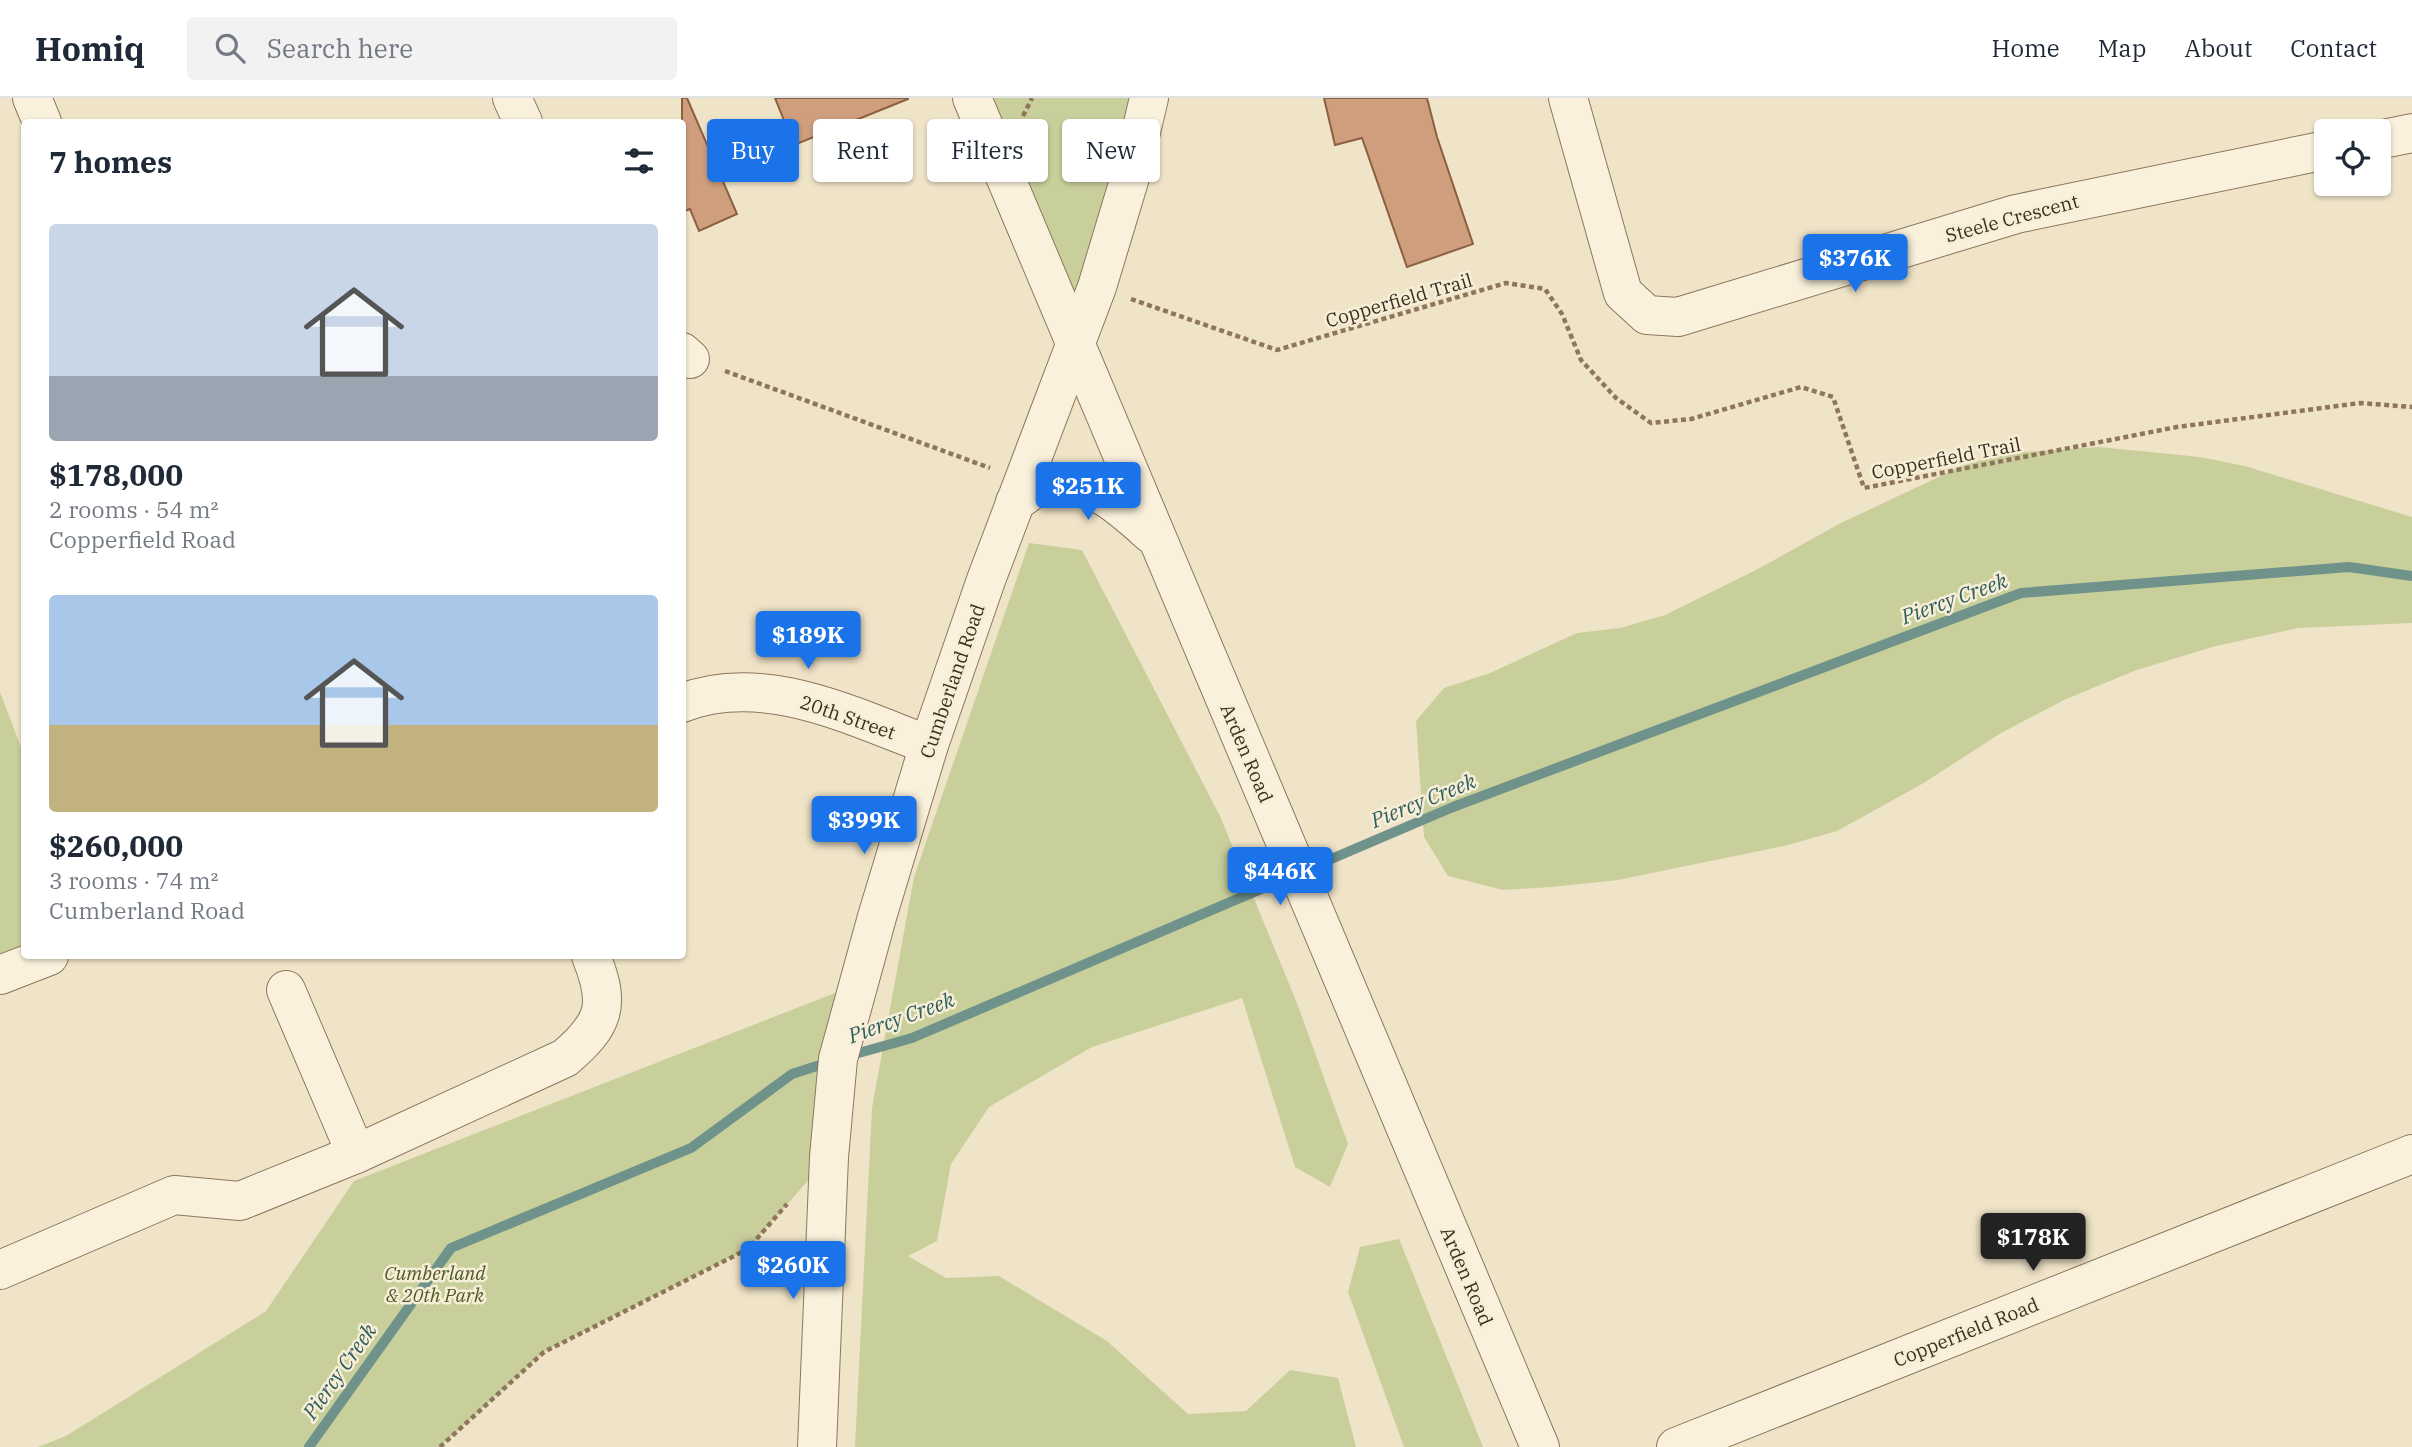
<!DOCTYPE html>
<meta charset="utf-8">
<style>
:root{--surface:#fff;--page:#f2f2f3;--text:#1f2937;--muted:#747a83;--line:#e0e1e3;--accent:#1a73e8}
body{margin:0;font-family:"IBM Plex Serif",serif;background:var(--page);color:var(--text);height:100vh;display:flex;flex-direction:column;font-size:26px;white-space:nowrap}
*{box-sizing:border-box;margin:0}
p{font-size:23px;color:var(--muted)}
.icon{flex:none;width:38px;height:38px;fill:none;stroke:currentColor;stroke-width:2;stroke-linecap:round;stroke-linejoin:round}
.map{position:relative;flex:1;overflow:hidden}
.drawer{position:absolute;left:21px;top:21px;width:665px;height:840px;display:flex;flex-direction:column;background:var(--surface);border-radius:7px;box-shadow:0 2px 5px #0004}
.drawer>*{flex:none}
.top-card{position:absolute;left:707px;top:21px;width:665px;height:63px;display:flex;gap:14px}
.buttons{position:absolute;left:2314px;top:21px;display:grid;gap:14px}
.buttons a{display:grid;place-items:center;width:77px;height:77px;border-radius:7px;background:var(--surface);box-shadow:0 2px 5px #0004;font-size:35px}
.price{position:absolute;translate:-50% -60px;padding:0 16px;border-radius:7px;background:var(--accent);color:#fff;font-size:23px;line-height:46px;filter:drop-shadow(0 2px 4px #0008)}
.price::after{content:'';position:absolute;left:50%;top:42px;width:21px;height:16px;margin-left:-10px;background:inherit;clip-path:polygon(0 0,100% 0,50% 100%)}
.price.on{background:#222;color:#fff}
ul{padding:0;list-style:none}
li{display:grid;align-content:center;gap:14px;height:371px;padding:0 28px}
li span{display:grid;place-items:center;height:217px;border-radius:7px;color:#555}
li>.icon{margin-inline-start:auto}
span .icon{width:126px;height:126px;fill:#fffc;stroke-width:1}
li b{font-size:30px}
h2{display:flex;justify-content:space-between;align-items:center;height:84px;padding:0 28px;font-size:30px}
.tag{padding:0 24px;border-radius:7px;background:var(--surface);box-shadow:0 2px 5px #0004;font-size:24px;line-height:63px}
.tag.on{background:var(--accent);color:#fff}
header{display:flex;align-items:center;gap:42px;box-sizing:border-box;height:98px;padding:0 35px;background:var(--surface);border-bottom:2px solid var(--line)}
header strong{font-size:33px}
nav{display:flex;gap:38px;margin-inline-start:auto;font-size:24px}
.search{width:490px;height:63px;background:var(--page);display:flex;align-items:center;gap:18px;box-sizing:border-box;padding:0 24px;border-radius:7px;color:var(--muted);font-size:26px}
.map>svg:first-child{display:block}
.green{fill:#c9cf9b}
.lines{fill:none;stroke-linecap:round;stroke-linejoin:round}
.stream{stroke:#6f938a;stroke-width:10}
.building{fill:#cf9f7d;stroke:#8d5f41;stroke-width:2}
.minor-casing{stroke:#8d765c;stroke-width:40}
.path{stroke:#8d765c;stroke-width:4.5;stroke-dasharray:5 3.5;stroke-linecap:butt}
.minor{stroke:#faf1dc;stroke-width:38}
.labels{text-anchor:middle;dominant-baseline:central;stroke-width:5;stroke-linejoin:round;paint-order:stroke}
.street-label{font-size:19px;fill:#3d2e20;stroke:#f7eed8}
.park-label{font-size:19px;font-style:italic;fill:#4d5a26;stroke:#f7eed8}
.water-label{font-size:21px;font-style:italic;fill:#2f5d5a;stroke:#f7eed8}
</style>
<header>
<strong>Homiq</strong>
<div class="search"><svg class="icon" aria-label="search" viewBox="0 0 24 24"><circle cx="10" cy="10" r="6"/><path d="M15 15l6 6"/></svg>Search here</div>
<nav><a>Home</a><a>Map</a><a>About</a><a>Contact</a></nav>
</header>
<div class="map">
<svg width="2412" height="1349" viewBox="0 0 2412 1349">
<rect width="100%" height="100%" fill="#f0e4c8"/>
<g class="green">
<polygon points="972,0 1149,0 1074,246"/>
<polygon points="2100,349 2200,359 2245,368 2412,419 2412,525 2298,530 2212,549 2134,573 2064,602 2001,635 1922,686 1837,733 1784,748 1618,782 1552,789 1503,792 1448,778 1424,739 1416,623 1444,590 1490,575 1577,535 1620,530 1665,517 1754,473 1841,425 1964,367 2007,355"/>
<polygon points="1029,445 1082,452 1220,718 1297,905 1348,1046 1330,1089 1295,1069 1242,900 1092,949 989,1009 951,1066 937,1143 908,1158 946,1180 999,1178 1107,1243 1188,1316 1246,1313 1290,1272 1338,1280 1356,1349 855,1349 872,1010 914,779"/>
<polygon points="0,594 24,657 24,858 0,877"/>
<polygon points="858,886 829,1059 748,1151 544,1254 440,1349 38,1349 66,1338 266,1213 354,1083"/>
<polygon points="1399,1141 1483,1349 1404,1349 1348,1194 1360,1149"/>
</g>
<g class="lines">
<g class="stream">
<polyline points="848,958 912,940 1453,709 2021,495 2349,469 2412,478"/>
<polyline points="309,1349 451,1150 691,1050 792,976 829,964"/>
</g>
</g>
<g class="building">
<polygon points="682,0 687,0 737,116 699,133 690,111 682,114"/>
<polygon points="775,0 908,0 908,1 794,47"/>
<polygon points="1324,0 1427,0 1437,39 1473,146 1407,169 1362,40 1335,47"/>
</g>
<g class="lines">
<defs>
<g id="minor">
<polyline points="32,0 42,24"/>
<polyline points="512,0 523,24"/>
<polyline points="972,0 1540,1349"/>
<polyline points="1568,0 1623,195 1647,217 1678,219 2016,116 2326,52"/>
<polyline points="2378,42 2412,35"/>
<polyline points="682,254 690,261"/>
<path d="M1015,404C1024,399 1037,386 1047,385C1090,379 1122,410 1151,436"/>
<path d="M682,605C764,573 853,619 929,647"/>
<polyline points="0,877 49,858"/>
<path d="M356,1056L565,960C605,926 611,907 591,858"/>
<polyline points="0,1172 174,1097 240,1103 356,1056 286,892"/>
<polyline points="817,1349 829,1059 838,961 877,819 929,647 986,482 1097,189 1131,76 1149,0"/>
<polyline points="1676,1349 2412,1056"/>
</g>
</defs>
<use href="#minor" class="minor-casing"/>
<g class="path">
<polyline points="1023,18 1032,0"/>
<polyline points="1131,201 1277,252 1506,185 1545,191 1562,216 1581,262 1616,300 1651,325 1691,321 1801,289 1833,299 1864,390 2177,329 2360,305 2412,309"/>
<polyline points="725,273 990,370"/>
<polyline points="440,1349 544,1254 748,1151 787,1106"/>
</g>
<use href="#minor" class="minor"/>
</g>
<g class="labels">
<g class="street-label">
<text transform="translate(2012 120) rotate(-15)">Steele Crescent</text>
<text transform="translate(1399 202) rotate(-16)">Copperfield Trail</text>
<text transform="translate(1946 360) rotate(-11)">Copperfield Trail</text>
<text transform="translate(952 583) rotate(-71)">Cumberland Road</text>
<text transform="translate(848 619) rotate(19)">20th Street</text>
<text transform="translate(1247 655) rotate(67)">Arden Road</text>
<text transform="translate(1467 1178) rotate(67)">Arden Road</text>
<text transform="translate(1966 1234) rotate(-22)">Copperfield Road</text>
</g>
<g class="park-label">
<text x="435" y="1175">Cumberland<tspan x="435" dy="22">&amp; 20th Park</tspan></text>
</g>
<g class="water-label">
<text transform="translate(1954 500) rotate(-20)">Piercy Creek</text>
<text transform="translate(1423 702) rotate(-22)">Piercy Creek</text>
<text transform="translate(901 919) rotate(-20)">Piercy Creek</text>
<text transform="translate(339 1273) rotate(-55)">Piercy Creek</text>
</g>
</g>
</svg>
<div class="buttons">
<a><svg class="icon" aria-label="locate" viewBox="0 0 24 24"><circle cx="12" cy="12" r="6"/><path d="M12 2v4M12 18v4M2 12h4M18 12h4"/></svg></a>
</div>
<b class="price" style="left:1855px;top:196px">$376K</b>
<b class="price" style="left:1088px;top:424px">$251K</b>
<b class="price" style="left:808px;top:573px">$189K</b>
<b class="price" style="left:864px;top:758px">$399K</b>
<b class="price" style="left:1280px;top:809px">$446K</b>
<b class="price on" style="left:2033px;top:1175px">$178K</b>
<b class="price" style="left:793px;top:1203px">$260K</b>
<div class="top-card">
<a class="tag on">Buy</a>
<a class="tag">Rent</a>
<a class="tag">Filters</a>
<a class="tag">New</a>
</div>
<section class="drawer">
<h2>7 homes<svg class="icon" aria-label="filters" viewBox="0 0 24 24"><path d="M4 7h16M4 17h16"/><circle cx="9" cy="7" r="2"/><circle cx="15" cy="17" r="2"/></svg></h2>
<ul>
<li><span style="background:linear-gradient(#c9d6e8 70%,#9aa5b1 0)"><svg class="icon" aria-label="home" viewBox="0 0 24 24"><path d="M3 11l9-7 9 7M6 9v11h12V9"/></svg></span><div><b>$178,000</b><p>2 rooms · 54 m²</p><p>Copperfield Road</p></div></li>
<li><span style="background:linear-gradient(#a9c7e8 60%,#c2b280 0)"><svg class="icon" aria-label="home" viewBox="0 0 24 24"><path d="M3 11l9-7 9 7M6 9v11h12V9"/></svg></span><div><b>$260,000</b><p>3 rooms · 74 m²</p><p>Cumberland Road</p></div></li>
</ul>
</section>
</div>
